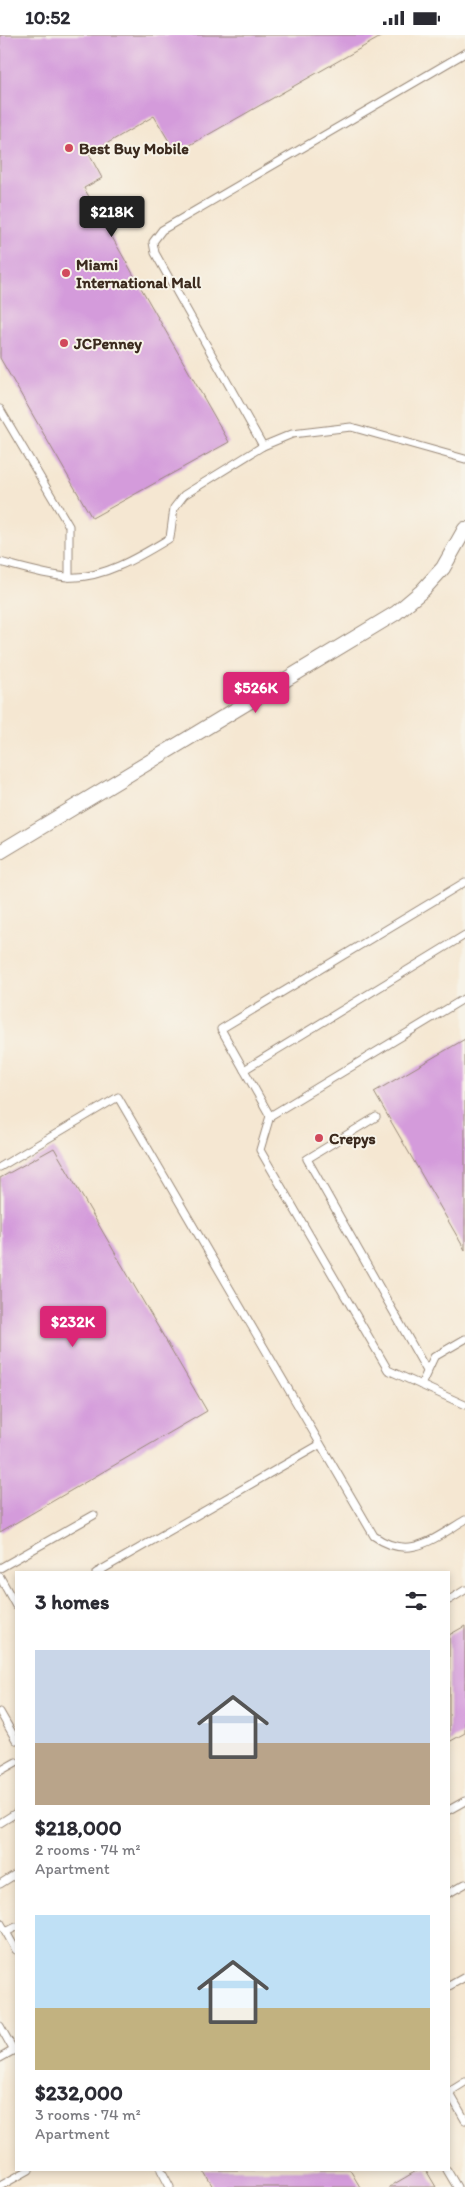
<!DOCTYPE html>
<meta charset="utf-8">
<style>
:root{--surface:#fff;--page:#f2f2f3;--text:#2b2b33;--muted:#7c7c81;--accent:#db2777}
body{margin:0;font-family:Itim,sans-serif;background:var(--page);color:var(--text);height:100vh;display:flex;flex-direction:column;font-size:19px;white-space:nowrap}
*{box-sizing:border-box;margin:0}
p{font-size:16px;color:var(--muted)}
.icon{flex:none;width:28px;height:28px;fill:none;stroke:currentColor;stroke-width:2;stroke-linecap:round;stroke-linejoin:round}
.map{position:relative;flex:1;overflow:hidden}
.drawer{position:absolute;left:15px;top:1536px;width:435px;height:600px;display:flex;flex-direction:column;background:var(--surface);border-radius:0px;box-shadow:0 2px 8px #0003}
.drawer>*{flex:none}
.price{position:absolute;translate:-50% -42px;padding:0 11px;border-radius:5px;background:var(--accent);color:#fff;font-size:16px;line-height:32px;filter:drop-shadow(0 1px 2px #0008)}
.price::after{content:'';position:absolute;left:50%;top:30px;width:15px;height:11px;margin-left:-8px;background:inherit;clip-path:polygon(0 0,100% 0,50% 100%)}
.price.current{background:#222;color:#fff}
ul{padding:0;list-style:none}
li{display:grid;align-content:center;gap:10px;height:265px;padding:0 20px}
li span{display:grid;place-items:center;height:155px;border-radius:0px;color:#555}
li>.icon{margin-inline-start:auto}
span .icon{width:90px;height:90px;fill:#fffc;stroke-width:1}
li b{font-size:21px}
h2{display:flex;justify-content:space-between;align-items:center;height:60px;padding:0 20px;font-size:21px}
.status{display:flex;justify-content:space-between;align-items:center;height:35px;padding:0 25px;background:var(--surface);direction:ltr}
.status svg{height:14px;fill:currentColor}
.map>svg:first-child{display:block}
.building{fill:#d49bdb}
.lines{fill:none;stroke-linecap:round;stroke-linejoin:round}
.service-casing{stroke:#988878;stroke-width:9}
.minor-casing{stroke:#988878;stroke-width:16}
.service{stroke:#fff;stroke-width:7}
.minor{stroke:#fff;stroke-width:14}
.poi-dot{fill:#d1495b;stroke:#f7f3e8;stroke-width:2}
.labels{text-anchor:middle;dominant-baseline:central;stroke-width:4;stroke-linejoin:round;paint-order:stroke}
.poi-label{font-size:16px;font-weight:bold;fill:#3b2a1e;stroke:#f7f3e8;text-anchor:start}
</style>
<div class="status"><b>10:52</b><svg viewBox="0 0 49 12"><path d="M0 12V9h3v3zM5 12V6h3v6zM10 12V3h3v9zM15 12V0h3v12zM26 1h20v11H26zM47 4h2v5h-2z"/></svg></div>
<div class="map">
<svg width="465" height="2152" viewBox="0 0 465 2152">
<rect width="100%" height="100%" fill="#f7f3e8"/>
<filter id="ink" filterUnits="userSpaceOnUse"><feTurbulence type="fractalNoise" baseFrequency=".02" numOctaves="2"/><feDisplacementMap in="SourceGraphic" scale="10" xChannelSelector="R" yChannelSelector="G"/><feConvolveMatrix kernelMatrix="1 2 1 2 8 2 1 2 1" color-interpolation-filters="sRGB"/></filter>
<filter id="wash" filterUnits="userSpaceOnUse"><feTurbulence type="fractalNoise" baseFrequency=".0096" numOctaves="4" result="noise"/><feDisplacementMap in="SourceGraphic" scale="20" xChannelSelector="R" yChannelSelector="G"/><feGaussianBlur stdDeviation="1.12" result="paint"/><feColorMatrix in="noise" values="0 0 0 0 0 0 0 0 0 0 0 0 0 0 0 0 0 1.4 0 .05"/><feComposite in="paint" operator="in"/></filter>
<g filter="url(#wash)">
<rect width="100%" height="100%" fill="#f5e7d2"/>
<g id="blocks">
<g class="building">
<polygon points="0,0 384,0 176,118 154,81 89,119 102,143 84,153 229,407 92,483 0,323"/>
<polygon points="465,1004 465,1215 374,1057"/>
<polygon points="54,1113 207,1376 0,1497 0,1143"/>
<polygon points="465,1591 465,1698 449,1707 449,1600"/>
<polygon points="203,2135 350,2135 360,2152 213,2152"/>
<polygon points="418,2135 426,2135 436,2152 389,2152"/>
</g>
</g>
</g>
<g filter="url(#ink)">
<use href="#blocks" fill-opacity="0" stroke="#988878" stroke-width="1"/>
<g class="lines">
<defs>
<g id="service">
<polyline points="0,374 69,491 69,542"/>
<polyline points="263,411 155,218 153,207 162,195 465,18"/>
<path d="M0,527C22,533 45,540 67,542C102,545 142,520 170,503L174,473L184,460L263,411L292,399L351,392L465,424"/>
<polyline points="465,847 221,994 270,1081 260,1115 388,1335 465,1370"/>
<polyline points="244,1035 465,900"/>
<polyline points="270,1081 465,963"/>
<polyline points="376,1082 307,1124 427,1336"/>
<path d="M0,1132L118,1062L374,1501C409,1526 433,1504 465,1485"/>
<polyline points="421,1350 434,1322 465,1304"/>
<polyline points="0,1533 94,1480"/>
<polyline points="96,1538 319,1410"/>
<polyline points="0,1542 16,1571"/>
<polyline points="449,1565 465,1555"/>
<polyline points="0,1677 16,1705"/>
<polyline points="0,1736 16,1727"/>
<polyline points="449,1775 465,1766"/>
<polyline points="0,1788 16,1778"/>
<polyline points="0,1849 16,1839"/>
<polyline points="449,1858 465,1849"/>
<polyline points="0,1887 6,1897"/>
<polyline points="16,1892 6,1897 16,1915"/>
<polyline points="449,1951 465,1942"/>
<polyline points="0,1991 14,2016"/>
<polyline points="0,2023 16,2014"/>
<polyline points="465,2047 449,2057 465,2085"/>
<polyline points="161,2135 170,2152"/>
<polyline points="447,2135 457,2152"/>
<polyline points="0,2151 29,2135"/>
</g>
<polyline id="minor" points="0,817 396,578 422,556 443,533 465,494"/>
</defs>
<use href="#service" class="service-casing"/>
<use href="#minor" class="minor-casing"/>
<use href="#service" class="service"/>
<use href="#minor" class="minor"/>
</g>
</g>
<g class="poi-dot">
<circle cx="69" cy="113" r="5"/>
<circle cx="66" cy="238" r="5"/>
<circle cx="64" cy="308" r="5"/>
<circle cx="319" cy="1103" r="5"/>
</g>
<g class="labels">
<g class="poi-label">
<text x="79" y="113">Best Buy Mobile</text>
<text x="76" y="229">Miami<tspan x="76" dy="18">International Mall</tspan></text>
<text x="74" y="308">JCPenney</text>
<text x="329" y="1103">Crepys</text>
</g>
</g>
</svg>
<b class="price current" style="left:112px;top:203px">$218K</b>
<b class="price" style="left:256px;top:679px">$526K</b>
<b class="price" style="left:73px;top:1313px">$232K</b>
<section class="drawer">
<h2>3 homes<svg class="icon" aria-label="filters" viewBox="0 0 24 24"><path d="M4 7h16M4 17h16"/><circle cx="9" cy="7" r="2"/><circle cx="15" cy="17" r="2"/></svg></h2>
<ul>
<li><span style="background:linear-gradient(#c9d6e8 60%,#b9a48a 0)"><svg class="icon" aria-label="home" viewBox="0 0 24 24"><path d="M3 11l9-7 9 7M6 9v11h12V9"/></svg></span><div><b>$218,000</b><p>2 rooms · 74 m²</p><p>Apartment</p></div></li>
<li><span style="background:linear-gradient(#bfe0f5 60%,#c2b280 0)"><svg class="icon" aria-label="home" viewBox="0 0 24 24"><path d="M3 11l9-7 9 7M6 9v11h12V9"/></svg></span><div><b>$232,000</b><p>3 rooms · 74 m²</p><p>Apartment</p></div></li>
</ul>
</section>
</div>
